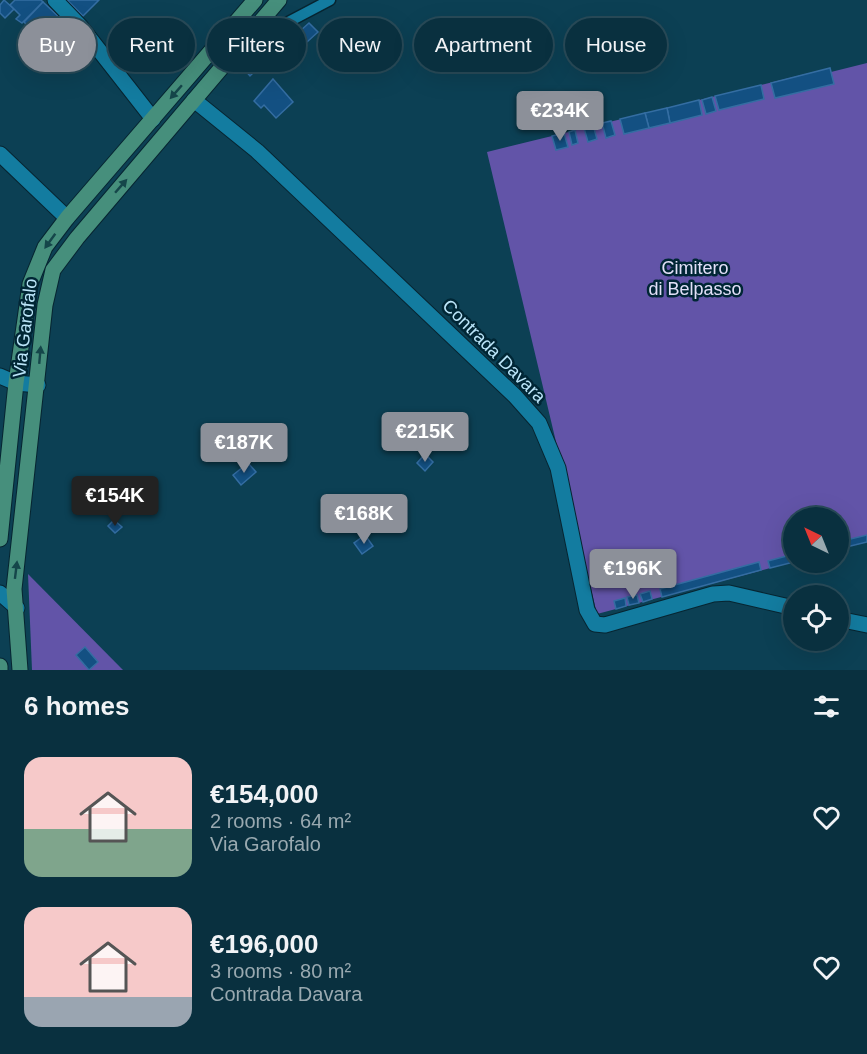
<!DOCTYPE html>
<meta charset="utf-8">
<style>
:root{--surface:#09303f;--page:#173c4a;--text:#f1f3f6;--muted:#99a9b0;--line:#294b59;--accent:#8c9099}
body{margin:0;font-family:Arial,sans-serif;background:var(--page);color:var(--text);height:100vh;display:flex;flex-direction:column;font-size:22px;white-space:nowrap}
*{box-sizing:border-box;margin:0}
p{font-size:20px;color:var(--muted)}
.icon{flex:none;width:33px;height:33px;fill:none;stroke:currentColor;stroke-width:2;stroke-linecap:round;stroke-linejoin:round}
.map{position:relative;height:670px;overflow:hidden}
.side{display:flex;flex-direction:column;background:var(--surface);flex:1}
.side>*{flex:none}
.banner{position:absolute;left:18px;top:18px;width:831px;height:54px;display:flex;gap:12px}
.needle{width:39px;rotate:317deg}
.buttons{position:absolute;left:783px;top:507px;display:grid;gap:12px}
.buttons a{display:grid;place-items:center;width:66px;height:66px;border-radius:50%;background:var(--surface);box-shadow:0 6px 24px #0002,0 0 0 2px var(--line);font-size:30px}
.price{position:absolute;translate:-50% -51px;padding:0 14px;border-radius:6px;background:var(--accent);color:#fff;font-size:20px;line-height:39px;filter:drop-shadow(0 2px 3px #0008)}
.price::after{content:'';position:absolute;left:50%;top:36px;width:18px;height:14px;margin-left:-9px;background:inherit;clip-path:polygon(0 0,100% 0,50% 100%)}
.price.on{background:#222;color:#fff}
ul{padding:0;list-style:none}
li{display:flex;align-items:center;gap:18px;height:150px;padding:0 24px}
li span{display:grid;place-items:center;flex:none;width:168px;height:120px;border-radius:18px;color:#555}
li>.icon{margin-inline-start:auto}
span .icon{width:72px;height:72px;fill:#fffc;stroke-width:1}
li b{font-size:26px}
h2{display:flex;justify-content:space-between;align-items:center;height:72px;padding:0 24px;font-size:26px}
.pill{padding:0 21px;border-radius:27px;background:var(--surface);box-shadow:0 6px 24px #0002,0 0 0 2px var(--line);font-size:21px;line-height:54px}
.pill.on{background:var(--accent);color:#fff}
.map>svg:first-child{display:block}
.green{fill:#6254a8}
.building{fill:#135082;stroke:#346da2;stroke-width:1.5}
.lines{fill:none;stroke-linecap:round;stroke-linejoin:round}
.service-casing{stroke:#072531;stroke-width:13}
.minor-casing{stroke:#072531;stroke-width:17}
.secondary-casing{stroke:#072531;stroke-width:17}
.service{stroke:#137ca0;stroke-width:10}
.minor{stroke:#137ca0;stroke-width:15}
.secondary{stroke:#468f7c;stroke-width:15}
.oneway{fill:#15464a}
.labels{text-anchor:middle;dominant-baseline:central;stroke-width:5;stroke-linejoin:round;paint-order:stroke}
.park-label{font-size:18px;fill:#e2e0f9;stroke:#002635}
.street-label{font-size:18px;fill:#bbe5f9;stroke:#002635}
</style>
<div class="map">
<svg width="867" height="670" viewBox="0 0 867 670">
<rect width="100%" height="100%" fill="#0c4054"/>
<g class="green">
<polygon points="867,63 867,542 839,549 838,518 794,518 793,562 597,614 487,152 830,68 831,72"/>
<polygon points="28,574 123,670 32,670"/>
</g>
<g class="building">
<polygon points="4,0 14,9 5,18 0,13 0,5"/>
<polygon points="15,0 41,0 43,2 22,23 16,19 20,15 10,5"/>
<polygon points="67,0 99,0 83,16"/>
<polygon points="43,2 61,19 41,39 24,22"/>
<polygon points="309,23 318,32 307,42 299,32"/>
<polygon points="249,64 256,70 250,76 244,69"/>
<polygon points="830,68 834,84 775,98 771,83"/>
<polygon points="273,79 293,102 276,118 264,105 261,108 254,101"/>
<polygon points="761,85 764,99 719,110 715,96"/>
<polygon points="712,97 716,111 706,114 702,100"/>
<polygon points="699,100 702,115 670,123 667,108"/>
<polygon points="667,108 670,123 649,128 645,113"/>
<polygon points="645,113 649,128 624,134 620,119"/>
<polygon points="611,121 615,135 606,138 602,123"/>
<polygon points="593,125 597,139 588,142 584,128"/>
<polygon points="575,130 578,143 572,145 569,132"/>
<polygon points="564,133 568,147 556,150 552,136"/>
<polygon points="425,454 433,462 425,471 417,463"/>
<polygon points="248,463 256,472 241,485 233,475"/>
<polygon points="114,520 122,527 115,533 108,526"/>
<polygon points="365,535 373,546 362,554 354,543"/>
<polygon points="867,535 867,542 838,549 838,542"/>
<polygon points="794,554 794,562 770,568 768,561"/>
<polygon points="759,562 761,570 662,597 660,589"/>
<polygon points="650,591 652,599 643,602 640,594"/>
<polygon points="637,595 639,603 629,605 627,597"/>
<polygon points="625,598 626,606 616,609 614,601"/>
<polygon points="85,647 98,662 89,670 76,655"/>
</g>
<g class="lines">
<defs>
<polyline id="service" points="256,27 277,28 330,0"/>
<g id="minor">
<polyline points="55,0 81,27 153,119"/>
<polyline points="194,100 257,151 515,396 539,423 558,468 587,610 595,624 605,625 713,594 729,593 794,608"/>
<polyline points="0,154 67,218"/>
<polyline points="0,376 16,383 38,385"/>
<polyline points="0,593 17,608"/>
<polyline points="838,619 867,625"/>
</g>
<g id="secondary">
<polyline points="0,539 16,383 30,284 45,247 67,218 255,0"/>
<polyline points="0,666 0,670"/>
<polyline points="20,670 14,589 45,305 53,270 77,238 279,0"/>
</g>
</defs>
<use href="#service" class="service-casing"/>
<use href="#minor" class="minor-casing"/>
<use href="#secondary" class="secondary-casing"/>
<use href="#service" class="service"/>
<use href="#minor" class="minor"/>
<use href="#secondary" class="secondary"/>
</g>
<defs><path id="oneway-solid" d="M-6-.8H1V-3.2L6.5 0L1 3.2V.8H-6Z" transform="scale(1.5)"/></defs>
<g class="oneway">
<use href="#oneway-solid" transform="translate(176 92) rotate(131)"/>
<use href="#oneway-solid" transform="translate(121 186) rotate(-49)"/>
<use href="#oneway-solid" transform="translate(50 241) rotate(126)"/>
<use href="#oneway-solid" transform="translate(40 355) rotate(-85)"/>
<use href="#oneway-solid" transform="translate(16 570) rotate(-83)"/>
</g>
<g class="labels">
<g class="park-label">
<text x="695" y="268">Cimitero<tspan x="695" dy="21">di Belpasso</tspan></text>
</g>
<g class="street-label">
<text transform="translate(25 328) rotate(-83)">Via Garofalo</text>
<text transform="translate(494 351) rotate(45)">Contrada Davara</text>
</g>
</g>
</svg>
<div class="buttons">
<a><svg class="needle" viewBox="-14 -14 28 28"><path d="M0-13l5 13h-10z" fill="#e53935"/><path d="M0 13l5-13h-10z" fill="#99a9b0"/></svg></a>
<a><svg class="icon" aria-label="locate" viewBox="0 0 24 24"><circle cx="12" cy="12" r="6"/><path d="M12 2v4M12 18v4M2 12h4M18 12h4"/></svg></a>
</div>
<b class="price" style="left:560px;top:142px">€234K</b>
<b class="price" style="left:425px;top:463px">€215K</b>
<b class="price" style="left:244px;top:474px">€187K</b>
<b class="price on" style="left:115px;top:527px">€154K</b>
<b class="price" style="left:364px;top:545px">€168K</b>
<b class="price" style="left:633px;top:600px">€196K</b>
<div class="banner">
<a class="pill on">Buy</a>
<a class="pill">Rent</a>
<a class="pill">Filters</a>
<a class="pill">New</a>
<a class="pill">Apartment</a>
<a class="pill">House</a>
</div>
</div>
<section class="side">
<h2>6 homes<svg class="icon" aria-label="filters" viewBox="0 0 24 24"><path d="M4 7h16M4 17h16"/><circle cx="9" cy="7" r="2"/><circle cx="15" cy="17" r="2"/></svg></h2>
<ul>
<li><span style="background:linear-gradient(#f6c9c9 60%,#7fa58c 0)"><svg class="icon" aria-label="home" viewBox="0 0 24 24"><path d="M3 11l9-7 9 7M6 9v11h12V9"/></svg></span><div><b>€154,000</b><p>2 rooms · 64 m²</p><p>Via Garofalo</p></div><svg class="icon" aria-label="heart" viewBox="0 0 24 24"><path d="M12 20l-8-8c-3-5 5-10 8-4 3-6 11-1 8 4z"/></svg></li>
<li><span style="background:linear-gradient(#f6c9c9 75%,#9aa5b1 0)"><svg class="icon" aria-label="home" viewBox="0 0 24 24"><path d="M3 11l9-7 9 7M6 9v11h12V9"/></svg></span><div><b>€196,000</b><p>3 rooms · 80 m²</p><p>Contrada Davara</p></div><svg class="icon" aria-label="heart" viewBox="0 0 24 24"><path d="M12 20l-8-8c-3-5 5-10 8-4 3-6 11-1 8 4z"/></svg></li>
</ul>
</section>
